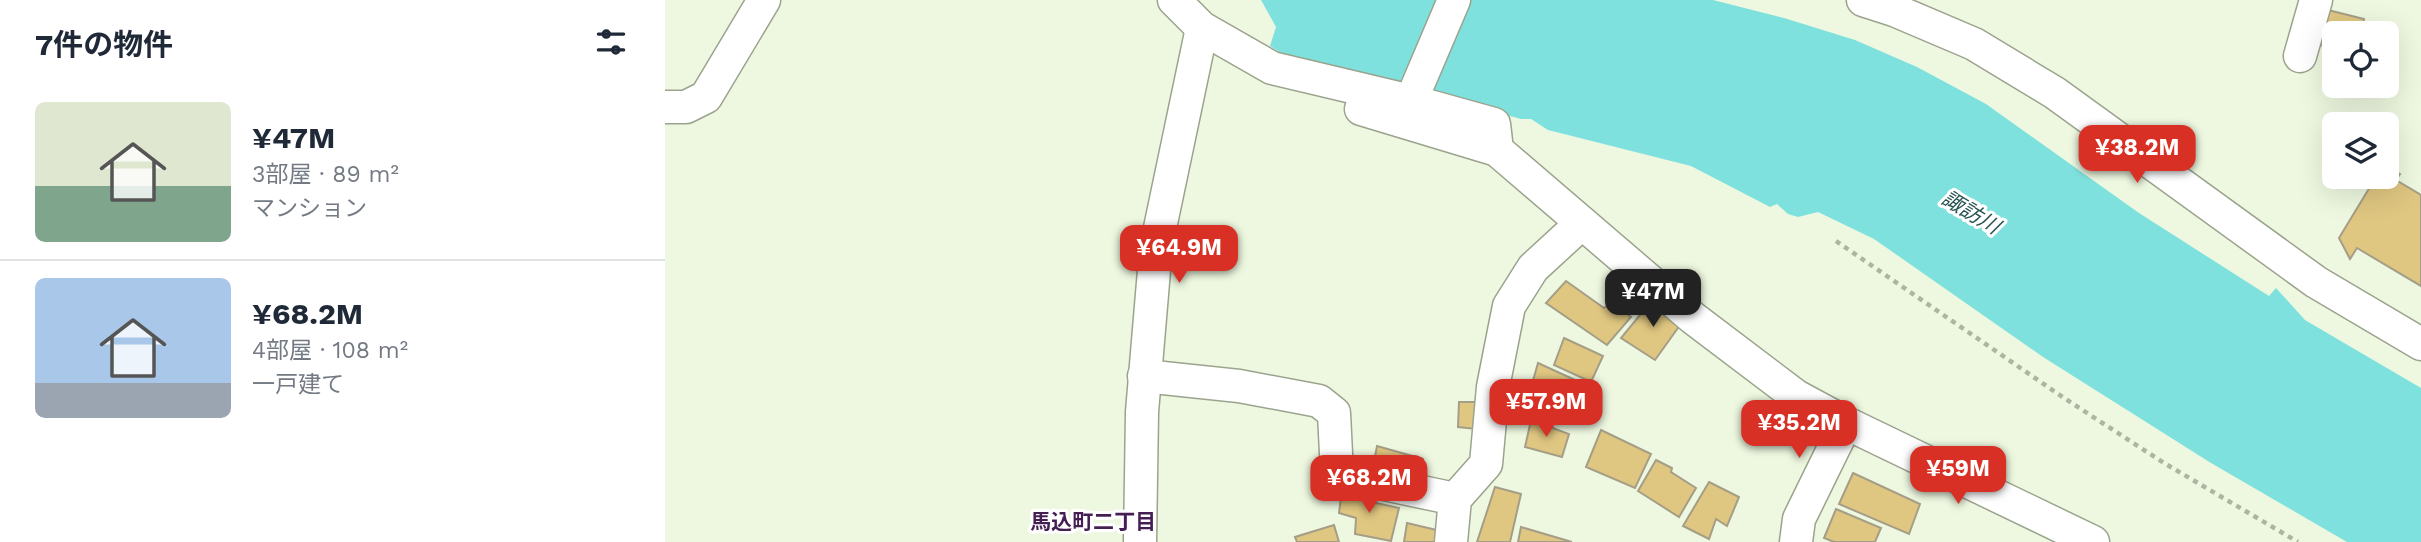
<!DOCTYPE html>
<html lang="ja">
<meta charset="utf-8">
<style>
:root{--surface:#fff;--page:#f6f6f7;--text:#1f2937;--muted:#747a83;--line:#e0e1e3;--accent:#d93025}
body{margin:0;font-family:"Work Sans","Noto Sans JP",sans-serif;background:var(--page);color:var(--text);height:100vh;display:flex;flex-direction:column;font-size:26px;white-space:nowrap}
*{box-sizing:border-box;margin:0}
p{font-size:23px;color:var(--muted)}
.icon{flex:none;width:38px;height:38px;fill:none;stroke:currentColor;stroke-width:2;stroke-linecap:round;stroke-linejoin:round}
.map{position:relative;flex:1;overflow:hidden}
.sheet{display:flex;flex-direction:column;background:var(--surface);width:665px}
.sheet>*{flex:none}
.tools{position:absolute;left:1657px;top:21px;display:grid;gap:14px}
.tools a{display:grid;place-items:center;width:77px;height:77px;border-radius:10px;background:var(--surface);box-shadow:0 7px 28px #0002;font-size:35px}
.price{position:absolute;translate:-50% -60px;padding:0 16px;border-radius:14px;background:var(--accent);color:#fff;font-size:23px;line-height:46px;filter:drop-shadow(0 2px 4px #0008)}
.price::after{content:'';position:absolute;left:50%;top:42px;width:21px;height:16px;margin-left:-10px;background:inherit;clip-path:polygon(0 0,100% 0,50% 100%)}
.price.selected{background:#222;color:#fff}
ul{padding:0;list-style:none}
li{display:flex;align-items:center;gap:21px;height:175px;padding:0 35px}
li+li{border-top:2px solid var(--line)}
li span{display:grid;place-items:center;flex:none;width:196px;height:140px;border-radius:10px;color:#555}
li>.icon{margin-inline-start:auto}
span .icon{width:84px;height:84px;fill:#fffc;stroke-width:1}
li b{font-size:30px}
h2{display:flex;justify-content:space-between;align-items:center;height:84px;padding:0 35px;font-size:30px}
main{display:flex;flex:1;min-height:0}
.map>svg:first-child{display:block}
.water{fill:#7fe1dd}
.building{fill:#dfc681;stroke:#a59e87;stroke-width:2}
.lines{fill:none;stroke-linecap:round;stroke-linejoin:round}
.minor-casing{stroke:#9ba38d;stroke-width:35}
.path{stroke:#adb5a2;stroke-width:4.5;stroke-dasharray:5 5;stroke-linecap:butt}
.minor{stroke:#fff;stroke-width:32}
.labels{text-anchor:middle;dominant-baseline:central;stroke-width:6;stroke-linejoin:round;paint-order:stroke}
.water-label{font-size:21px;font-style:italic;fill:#285452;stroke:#fff}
.neighbourhood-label{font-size:21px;font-weight:bold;fill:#451f54;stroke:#fff}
</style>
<main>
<section class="sheet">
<h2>7件の物件<svg class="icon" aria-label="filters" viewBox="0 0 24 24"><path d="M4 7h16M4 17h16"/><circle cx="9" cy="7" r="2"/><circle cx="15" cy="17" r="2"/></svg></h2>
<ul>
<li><span style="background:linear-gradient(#dfe7d0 60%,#7fa58c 0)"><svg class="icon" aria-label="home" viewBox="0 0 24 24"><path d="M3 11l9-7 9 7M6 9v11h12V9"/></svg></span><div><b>¥47M</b><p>3部屋 · 89 m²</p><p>マンション</p></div></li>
<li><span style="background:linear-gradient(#a9c7e8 75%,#9aa5b1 0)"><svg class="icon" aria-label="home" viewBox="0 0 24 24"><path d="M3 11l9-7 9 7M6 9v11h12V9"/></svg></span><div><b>¥68.2M</b><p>4部屋 · 108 m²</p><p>一戸建て</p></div></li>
</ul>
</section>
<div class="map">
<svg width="1756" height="542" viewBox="0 0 1756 542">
<rect width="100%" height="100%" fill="#eef8e0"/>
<polygon class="water" points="596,0 1048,0 1119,18 1190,40 1252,67 1321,104 1474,213 1604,296 1611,288 1640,320 1756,388 1756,542 1682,542 1546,463 1378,357 1209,239 1153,212 1133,217 1123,214 1112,204 1105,207 1026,166 883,130 866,119 856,119 619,55 605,46 611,27"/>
<g class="building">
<polygon points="1659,9 1699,19 1696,33 1670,33 1670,49 1651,44"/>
<polygon points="1722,167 1735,174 1731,180 1756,195 1756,286 1692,248 1685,259 1674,238 1711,177 1722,177"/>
<polygon points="901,281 939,308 947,302 966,317 942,345 881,303"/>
<polygon points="989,298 1018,321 990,360 956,338"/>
<polygon points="899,338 938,356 926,382 889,365"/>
<polygon points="873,363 919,384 907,412 863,398"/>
<polygon points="794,402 812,402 811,429 793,427"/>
<polygon points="866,420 904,434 897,457 860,447"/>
<polygon points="936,430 986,454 970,488 921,467"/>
<polygon points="712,446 758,459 752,482 707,472"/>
<polygon points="991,460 1007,468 1006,472 1031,488 1014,517 973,491"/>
<polygon points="1188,473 1255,504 1244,534 1174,504"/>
<polygon points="1044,482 1074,497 1062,526 1051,519 1044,539 1018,526"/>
<polygon points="830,487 856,494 845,542 812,542"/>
<polygon points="677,489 702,493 702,501 734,508 726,541 690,534 691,518 674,513"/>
<polygon points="1171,509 1216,528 1210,542 1169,542 1159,538"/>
<polygon points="742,523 776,531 775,542 739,542"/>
<polygon points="669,525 674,542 632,542 630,537"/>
<polygon points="856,527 907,542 853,542"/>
</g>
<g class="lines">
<defs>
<g id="minor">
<polyline points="509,0 537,28 607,68 746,101 829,124 832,150 1028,318 1131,396 1181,423 1428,542"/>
<polyline points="1198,0 1229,10 1309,44 1390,93 1651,282 1756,344"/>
<polyline points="1635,56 1651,0"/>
<polyline points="746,101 789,0"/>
<polyline points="0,107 21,107 41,97 99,0"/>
<polyline points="696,109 832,150"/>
<polyline points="479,376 574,386 654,401 669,413 672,474 790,499"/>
<polyline points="475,542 477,412 491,247 537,28"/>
<polyline points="786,542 790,499 821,464 828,387 844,306 868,268 917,223"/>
<polyline points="1131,542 1134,519 1181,423"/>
</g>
</defs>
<use href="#minor" class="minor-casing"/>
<polyline class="path" points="1171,241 1399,398 1499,463 1633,542"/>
<use href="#minor" class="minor"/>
</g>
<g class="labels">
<g class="water-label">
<text transform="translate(1306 212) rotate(31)">諏訪川</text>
</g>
<g class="neighbourhood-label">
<text x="428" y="521">馬込町二丁目</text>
</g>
</g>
</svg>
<div class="tools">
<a><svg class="icon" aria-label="locate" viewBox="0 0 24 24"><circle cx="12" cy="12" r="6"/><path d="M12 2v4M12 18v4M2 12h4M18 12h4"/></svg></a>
<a><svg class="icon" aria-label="layers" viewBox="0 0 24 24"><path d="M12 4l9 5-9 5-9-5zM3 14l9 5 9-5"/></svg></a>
</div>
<b class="price" style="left:1472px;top:185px">¥38.2M</b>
<b class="price" style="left:514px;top:285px">¥64.9M</b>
<b class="price selected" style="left:988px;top:329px">¥47M</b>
<b class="price" style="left:881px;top:439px">¥57.9M</b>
<b class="price" style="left:1134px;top:460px">¥35.2M</b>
<b class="price" style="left:1293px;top:506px">¥59M</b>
<b class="price" style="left:704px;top:515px">¥68.2M</b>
</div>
</main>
